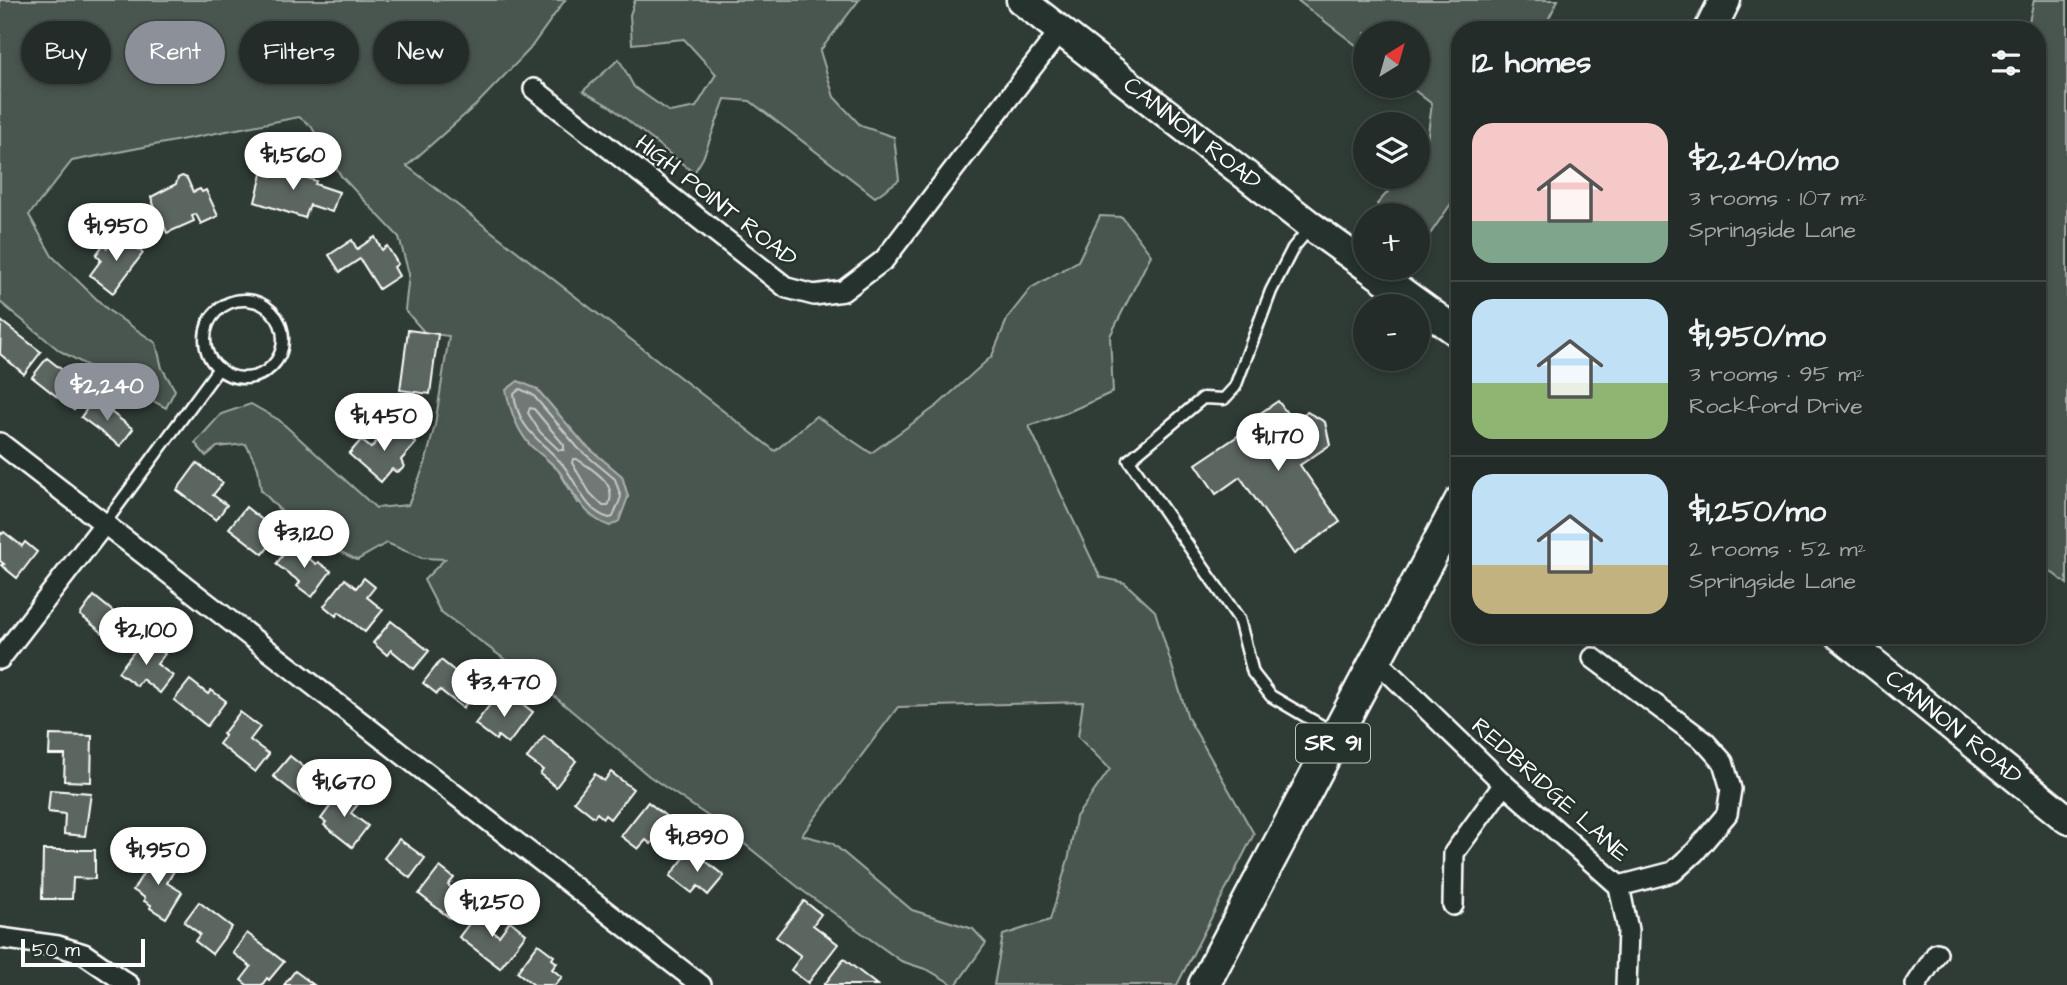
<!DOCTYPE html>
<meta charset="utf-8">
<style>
:root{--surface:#232c28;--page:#2b3430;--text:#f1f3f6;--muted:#a3a7a8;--line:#404845;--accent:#8c9099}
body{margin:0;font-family:"Architects Daughter",sans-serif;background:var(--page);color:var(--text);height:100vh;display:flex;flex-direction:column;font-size:26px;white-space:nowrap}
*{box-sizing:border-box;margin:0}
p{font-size:23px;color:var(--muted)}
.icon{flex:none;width:38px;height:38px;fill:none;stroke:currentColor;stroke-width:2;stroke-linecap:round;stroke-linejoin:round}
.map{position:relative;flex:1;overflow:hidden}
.panel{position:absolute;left:1451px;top:21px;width:595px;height:623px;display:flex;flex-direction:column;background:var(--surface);border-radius:28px;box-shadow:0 4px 10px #0003,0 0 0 2px var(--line)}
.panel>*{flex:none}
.top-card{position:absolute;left:21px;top:21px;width:665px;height:63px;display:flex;gap:14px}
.needle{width:46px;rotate:37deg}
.buttons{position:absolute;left:1353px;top:21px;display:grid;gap:14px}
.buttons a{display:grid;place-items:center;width:77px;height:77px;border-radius:50%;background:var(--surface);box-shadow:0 4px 10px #0003,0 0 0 2px var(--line);font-size:35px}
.scale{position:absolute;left:21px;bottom:18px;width:124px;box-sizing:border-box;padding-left:7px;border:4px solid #fff;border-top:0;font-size:19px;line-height:24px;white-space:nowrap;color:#fff;-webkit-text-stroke:5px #26332d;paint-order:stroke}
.price{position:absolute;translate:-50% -60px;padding:0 16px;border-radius:24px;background:#fff;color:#222;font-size:23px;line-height:46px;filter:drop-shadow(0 2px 4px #0008)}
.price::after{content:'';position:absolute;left:50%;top:42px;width:21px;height:16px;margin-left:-10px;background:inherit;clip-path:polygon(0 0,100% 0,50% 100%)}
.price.on{background:var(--accent);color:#fff}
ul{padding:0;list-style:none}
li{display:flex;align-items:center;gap:21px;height:175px;padding:0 21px}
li+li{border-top:2px solid var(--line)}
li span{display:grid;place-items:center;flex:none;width:196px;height:140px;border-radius:21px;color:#555}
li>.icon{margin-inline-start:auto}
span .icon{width:84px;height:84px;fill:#fffc;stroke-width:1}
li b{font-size:30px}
h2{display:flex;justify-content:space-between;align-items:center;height:84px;padding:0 21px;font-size:30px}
.chip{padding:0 24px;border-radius:32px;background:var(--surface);box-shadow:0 4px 10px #0003,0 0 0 2px var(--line);font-size:24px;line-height:63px}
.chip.on{background:var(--accent);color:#fff}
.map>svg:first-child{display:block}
.green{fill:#4a544f;stroke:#a4aaa7;stroke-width:2;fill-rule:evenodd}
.water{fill:#707975;stroke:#a9afac;stroke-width:2}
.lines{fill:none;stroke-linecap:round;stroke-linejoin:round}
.shore{stroke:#c6c9c8;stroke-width:2}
.building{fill:#5b6661;stroke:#fff;stroke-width:2}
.lane-casing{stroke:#fff;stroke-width:15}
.street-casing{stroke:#fff;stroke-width:24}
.secondary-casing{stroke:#fff;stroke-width:33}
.primary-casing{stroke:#fff;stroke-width:35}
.lane{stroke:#26332d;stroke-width:10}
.street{stroke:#26332d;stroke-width:19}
.secondary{stroke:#26332d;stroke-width:28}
.primary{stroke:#26332d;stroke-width:30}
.labels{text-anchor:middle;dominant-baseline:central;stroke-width:5;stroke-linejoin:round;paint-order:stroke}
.shield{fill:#26332d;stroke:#bec2c0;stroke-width:2}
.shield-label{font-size:23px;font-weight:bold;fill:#fff}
.street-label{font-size:24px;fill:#fff;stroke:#26332d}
</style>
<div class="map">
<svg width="2067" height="985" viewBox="0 0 2067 985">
<rect width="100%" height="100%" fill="#2f3b35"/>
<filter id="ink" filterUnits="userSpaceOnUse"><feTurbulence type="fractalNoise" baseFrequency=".0143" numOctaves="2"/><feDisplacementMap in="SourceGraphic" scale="14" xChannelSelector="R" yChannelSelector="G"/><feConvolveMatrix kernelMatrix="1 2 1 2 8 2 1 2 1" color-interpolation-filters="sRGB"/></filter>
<g filter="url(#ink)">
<g class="green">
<path d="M0,0H565L529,50L477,104L407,166L775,451L816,416L871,453L938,405L992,356L1008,317L1031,288L1078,261L1100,216L1122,217L1151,255L1110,336L1113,392L1066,413L1029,426L1100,577L1125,583L1155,611L1188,718L1254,834L1177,985H994L1003,935L1050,920L1069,856L1076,817L1110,769L1078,737L1083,702L898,707L802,835L832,843L912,910L973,929L986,943L956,985H954L928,970L901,961L803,891L721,825L649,776L554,696L440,611L424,580L445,559L422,558L387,543L357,560L306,535L277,507L261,490L258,468L246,444L217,447L206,456L195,443L221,414L251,404L279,420L376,508L408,505L425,464L435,425L449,336L425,333L405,310L409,274L399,237L341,176L311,126L299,117L72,161L29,215L52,256L108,310L156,343L162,368L175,390L166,408L60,351L0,302ZM537,389L584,444L622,476L628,497L578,503L558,470L528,442Z"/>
<polygon points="635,0 859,0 820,51 834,97 861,126 894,137 899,180 875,197 750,101 725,99 703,158 694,173 611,107 583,91 619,59 634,87 670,112 696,107 716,74 684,39 632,44 630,15"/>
<polygon points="1297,0 1558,0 1543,30 1460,30 1459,192 1426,240 1418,245 1418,215 1384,215 1377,204 1401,177 1418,177 1418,157 1426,148 1432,104 1409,86 1418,86 1418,33 1365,33 1365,52"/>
<polygon points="2034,0 2067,0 2067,584 2037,561 2037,30 2027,30"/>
</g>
<path class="water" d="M518,381L537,389L584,444L622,476L628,497L619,521L610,526C583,517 575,493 559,471C551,461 539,454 530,445C516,429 510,410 506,390Z"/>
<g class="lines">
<g class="shore">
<path d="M520,389L533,395L579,449L615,479L621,497L613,517L609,518C584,511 578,483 563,465C541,439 519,432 514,394Z"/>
<polygon points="530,408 534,409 564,445 564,450 559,450 540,432 528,413"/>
<path d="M573,459H577C593,470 619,484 608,506H603L590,493L572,463Z"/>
</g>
</g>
<g class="building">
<polygon points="265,162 316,181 315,184 339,192 332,212 310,205 305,218 255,202"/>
<polygon points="182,176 187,178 193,192 200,189 202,192 206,190 218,216 201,224 196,214 192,216 194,221 167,233 162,221 155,214 156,211 151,197 176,184 178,178"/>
<polygon points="118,234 143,253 113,293 90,275 101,260 96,255 103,245 107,248"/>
<polygon points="375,237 382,250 387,246 398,264 394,267 399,276 379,289 360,259 340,272 329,255 352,240 357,249"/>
<polygon points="1,321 41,352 24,374 0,354"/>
<polygon points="408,330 438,334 430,394 400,390"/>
<polygon points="47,358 75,380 70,387 84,397 74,410 32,377"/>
<polygon points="94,399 133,429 120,446 81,417"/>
<polygon points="1278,401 1293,421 1307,412 1325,422 1330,445 1300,465 1340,522 1294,554 1240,477 1216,494 1196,464 1263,419 1259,414"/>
<polygon points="393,422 416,443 401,460 404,467 400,471 396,472 392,469 381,482 349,454 361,440 371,448"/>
<polygon points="197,463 223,483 213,495 227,505 216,520 177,490"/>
<polygon points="246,507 279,533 263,554 229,528"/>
<polygon points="0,532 2,534 4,532 22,546 25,542 37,552 17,578 1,565 4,564 0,561"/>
<polygon points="291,545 316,564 318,562 331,571 312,597 297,586 300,582 276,564"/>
<polygon points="364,578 375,587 367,597 383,610 365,632 339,612 336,616 324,606 345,579 356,588"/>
<polygon points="94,596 116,614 110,621 113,623 116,619 129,629 117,644 80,615"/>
<polygon points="391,621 429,651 414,669 391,650 387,655 373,643"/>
<polygon points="145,638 165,654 157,664 173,676 160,693 142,679 137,686 118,672"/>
<polygon points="441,660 477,689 463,708 440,690 437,694 423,683"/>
<polygon points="190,680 208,694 211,690 226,701 207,726 174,700"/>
<polygon points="512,696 533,712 508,744 498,736 496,740 475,724 496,697 505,704"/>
<polygon points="240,712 260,727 250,740 269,754 255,772 219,744 225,736 223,734"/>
<polygon points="50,735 92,736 91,782 64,781 65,755 49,755"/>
<polygon points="544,736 576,761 556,787 540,774 543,770 527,758"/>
<polygon points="290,756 305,768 308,764 326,778 307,803 273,776"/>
<polygon points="611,772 633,789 610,819 605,815 603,818 597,813 594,817 574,801 595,774 604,781"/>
<polygon points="50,790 91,793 85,836 64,834 65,814 48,812"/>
<polygon points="342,790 359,803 351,813 368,826 352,847 324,825 326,822 321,819"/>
<polygon points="648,802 682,829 666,850 654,840 651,844 646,840 638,849 621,836"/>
<polygon points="399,839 425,858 410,878 384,858"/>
<polygon points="691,849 724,876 708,895 698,886 692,893 670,876"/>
<polygon points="43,850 95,850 95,879 73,878 72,899 42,899"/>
<polygon points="154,856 175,869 167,883 182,892 166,918 150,908 151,905 144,901 145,898 133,890"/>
<polygon points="440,867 454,878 448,885 465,899 450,918 419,894"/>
<polygon points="804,901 821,914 813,925 838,944 808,983 791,970 801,956 776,937"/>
<polygon points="199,902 232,927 212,954 195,941 200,934 184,922"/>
<polygon points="478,912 495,925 491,930 499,936 510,921 526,934 500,968 459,937"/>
<polygon points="247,933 284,962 269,980 267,978 262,985 247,985 241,980 251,967 233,953"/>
<polygon points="538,944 554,956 552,959 557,963 552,969 562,977 555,985 534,985 517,972"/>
<polygon points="844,959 877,985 824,985"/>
<polygon points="295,971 314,985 284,985"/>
</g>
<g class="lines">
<defs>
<g id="lane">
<polyline points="1309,229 1293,248 1271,291 1235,387 1224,399 1203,398 1129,460 1239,619 1253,673 1271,696 1334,733"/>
<circle cx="244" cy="339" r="39"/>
<polyline points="105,523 219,368"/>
</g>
<g id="street">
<polyline points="534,89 787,288 814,295 843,291 884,260 1060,31"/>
<polyline points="0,443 701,985"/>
<polyline points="1593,658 1704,741 1723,762 1731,789 1727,814 1695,852 1673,872 1619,886"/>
<polyline points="0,659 105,523"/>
<polyline points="1377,661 1504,784 1619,886 1628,930 1626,985"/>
<polyline points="1453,905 1454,853 1504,784"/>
<polyline points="0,938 58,946 84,954 129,985"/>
<polyline points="1916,985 1937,953"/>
</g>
<g id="secondary">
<path id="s1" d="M1021,0L1311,226L1365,265"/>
<polyline points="1369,268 1460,334"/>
<path id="s2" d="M1839,635L2067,819"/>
</g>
<g id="primary">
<polyline points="1710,30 1725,0"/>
<polyline points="1204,985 1460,501"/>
</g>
</defs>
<use href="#lane" class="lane-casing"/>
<use href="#street" class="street-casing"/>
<use href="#secondary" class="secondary-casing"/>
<use href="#primary" class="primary-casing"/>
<use href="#lane" class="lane"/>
<use href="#street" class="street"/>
<use href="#secondary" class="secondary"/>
<use href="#primary" class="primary"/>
</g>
</g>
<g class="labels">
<rect class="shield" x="1296" y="723.5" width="74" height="39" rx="5"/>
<g class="shield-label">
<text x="1333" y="743">SR 91</text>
</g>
<g class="street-label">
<text stroke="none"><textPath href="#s1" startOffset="217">CANNON ROAD</textPath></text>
<text transform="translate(716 201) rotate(38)">HIGH POINT ROAD</text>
<text stroke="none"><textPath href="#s2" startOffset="147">CANNON ROAD</textPath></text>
<text transform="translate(1550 790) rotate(42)">REDBRIDGE LANE</text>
</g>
</g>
</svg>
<div class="buttons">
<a><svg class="needle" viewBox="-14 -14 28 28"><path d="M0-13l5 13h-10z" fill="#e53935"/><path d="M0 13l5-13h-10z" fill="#a3a7a8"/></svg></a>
<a><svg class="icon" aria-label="layers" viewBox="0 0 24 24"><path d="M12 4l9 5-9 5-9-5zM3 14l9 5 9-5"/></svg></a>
<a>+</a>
<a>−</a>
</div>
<div class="scale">50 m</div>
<b class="price" style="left:293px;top:192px">$1,560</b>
<b class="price" style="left:116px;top:263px">$1,950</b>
<b class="price on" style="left:107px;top:423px">$2,240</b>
<b class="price" style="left:384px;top:453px">$1,450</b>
<b class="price" style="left:1278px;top:473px">$1,170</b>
<b class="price" style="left:304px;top:570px">$3,120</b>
<b class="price" style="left:146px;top:667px">$2,100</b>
<b class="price" style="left:504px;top:719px">$3,470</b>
<b class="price" style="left:344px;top:819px">$1,670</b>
<b class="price" style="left:697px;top:874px">$1,890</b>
<b class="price" style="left:158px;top:887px">$1,950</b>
<b class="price" style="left:492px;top:939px">$1,250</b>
<div class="top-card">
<a class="chip">Buy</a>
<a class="chip on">Rent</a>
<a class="chip">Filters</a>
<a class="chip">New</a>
</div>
<section class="panel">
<h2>12 homes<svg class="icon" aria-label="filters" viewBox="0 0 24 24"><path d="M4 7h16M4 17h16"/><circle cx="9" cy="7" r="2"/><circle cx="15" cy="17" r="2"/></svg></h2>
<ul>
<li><span style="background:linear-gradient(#f6c9c9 70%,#7fa58c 0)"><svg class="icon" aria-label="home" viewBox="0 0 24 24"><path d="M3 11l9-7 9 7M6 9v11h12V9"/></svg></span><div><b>$2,240/mo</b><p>3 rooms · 107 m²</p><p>Springside Lane</p></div></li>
<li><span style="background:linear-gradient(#bfe0f5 60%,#8fb573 0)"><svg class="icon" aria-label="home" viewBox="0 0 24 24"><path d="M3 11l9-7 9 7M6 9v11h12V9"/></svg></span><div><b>$1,950/mo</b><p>3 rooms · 95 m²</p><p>Rockford Drive</p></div></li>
<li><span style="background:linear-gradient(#bfe0f5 65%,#c2b280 0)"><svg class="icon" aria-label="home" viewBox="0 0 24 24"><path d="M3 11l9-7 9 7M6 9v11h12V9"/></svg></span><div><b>$1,250/mo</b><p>2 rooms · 52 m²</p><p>Springside Lane</p></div></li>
</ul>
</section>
</div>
